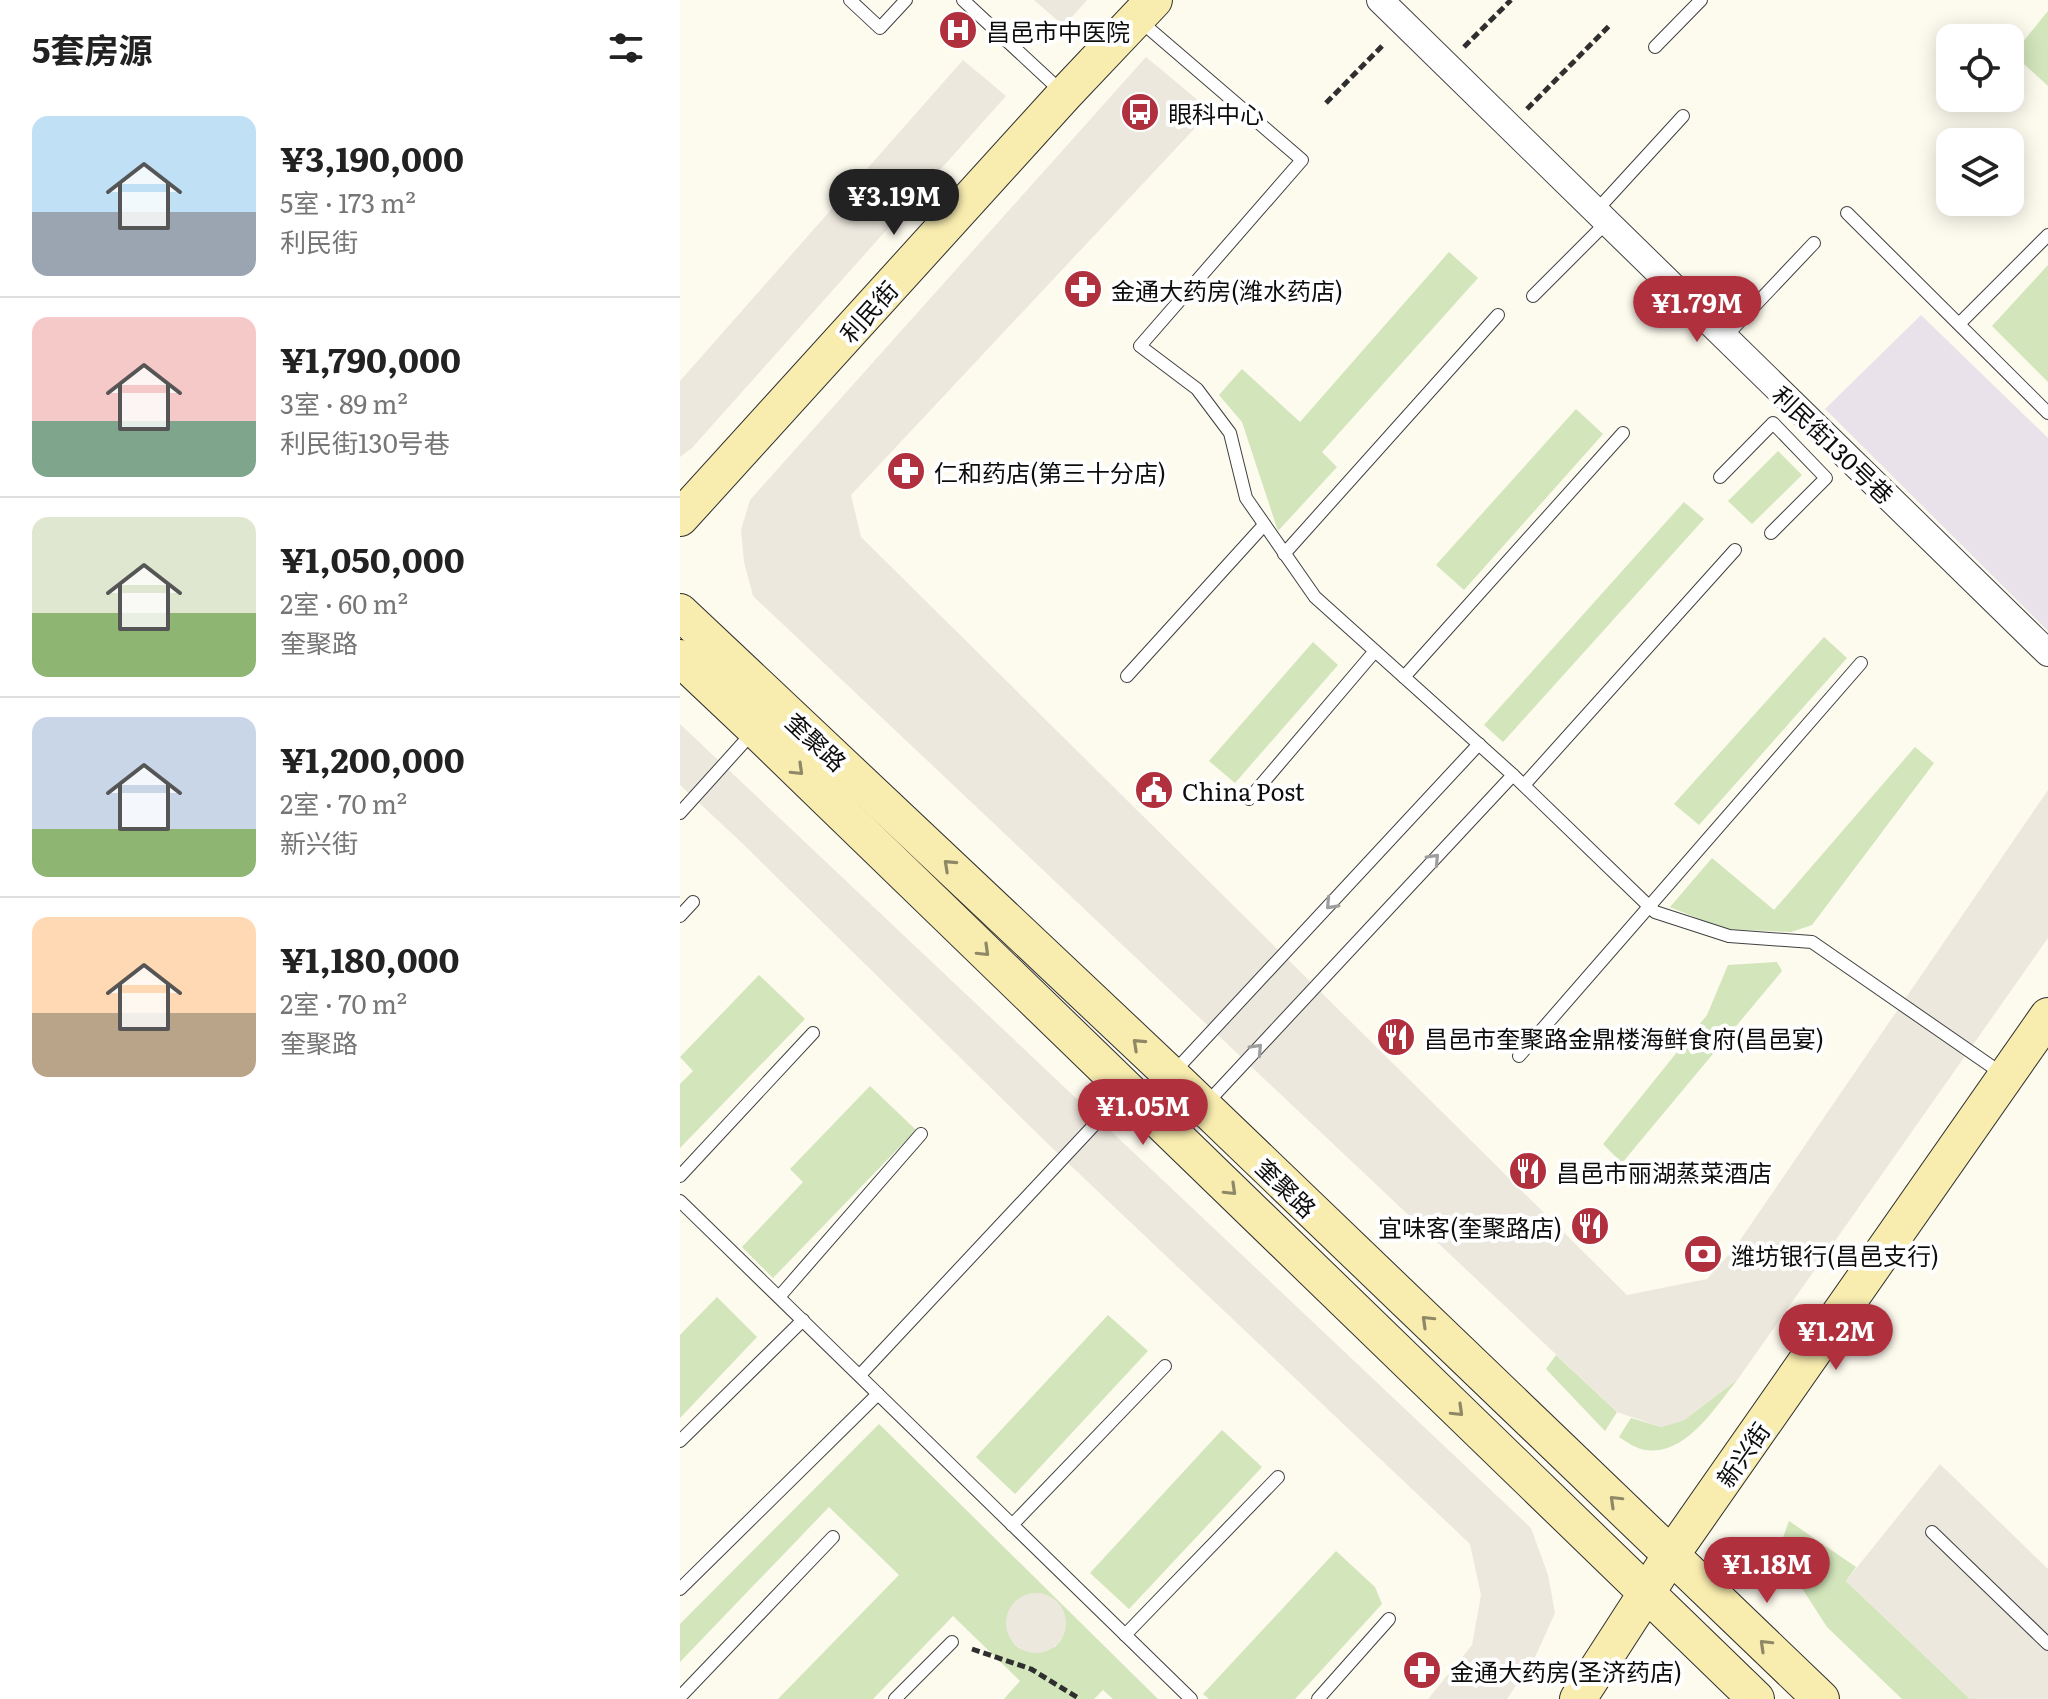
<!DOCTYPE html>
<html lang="zh">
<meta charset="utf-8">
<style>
:root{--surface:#fff;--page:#f2f2f2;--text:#222;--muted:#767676;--line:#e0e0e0;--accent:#b0313d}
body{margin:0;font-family:Literata,"Noto Sans SC",serif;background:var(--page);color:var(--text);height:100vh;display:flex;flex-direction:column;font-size:30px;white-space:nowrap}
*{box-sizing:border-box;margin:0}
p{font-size:26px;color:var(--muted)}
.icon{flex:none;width:44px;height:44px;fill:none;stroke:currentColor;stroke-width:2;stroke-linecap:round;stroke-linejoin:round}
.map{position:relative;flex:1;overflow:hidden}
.details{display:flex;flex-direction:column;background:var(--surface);width:680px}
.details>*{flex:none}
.controls{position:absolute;left:1256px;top:24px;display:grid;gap:16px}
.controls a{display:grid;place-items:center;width:88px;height:88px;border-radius:16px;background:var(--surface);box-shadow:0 4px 20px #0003;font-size:40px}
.price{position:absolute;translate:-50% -68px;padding:0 18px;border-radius:28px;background:var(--accent);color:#fff;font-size:26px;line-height:52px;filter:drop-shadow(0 2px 4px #0008)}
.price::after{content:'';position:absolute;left:50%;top:48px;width:24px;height:18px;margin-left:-12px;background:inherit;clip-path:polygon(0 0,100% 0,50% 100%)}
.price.on{background:#222;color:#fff}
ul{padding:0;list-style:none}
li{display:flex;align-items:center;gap:24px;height:200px;padding:0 32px}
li+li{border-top:2px solid var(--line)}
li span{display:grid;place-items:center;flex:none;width:224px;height:160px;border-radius:16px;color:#555}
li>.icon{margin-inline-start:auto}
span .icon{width:96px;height:96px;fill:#fffc;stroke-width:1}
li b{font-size:34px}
h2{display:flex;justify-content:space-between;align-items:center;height:96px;padding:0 32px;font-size:34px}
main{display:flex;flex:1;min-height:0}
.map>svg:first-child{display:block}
.industrial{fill:#e9e2eb}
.green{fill:#d2e5bb;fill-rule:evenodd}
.plaza{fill:#ede8de}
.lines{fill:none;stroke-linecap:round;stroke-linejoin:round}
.lane-casing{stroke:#404040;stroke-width:14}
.street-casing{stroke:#404040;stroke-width:28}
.secondary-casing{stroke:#2f2f2f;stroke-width:38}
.path{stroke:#2f2f2f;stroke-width:5;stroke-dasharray:8 4;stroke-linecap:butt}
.lane{stroke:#fff;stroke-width:12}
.street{stroke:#fff;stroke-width:26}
.secondary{stroke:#f8ecaf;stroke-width:36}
.oneway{stroke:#8e8866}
.oneway2{stroke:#9e9e9e}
.labels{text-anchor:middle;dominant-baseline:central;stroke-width:8;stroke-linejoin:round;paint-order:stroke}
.poi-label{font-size:24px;fill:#0d0d0d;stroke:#fff;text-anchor:start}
.street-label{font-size:24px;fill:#0d0d0d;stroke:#fff}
</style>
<main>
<section class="details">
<h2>5套房源<svg class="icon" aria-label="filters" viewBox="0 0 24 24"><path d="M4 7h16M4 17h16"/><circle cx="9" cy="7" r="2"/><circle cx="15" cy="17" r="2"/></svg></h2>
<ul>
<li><span style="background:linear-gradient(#bfe0f5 60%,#9aa5b1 0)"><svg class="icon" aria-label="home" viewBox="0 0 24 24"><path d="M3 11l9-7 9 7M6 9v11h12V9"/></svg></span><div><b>¥3,190,000</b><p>5室 · 173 m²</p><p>利民街</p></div></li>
<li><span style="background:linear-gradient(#f6c9c9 65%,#7fa58c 0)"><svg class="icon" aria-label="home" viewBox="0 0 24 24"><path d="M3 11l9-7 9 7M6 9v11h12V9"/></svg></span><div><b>¥1,790,000</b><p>3室 · 89 m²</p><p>利民街130号巷</p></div></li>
<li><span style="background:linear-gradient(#dfe7d0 60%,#8fb573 0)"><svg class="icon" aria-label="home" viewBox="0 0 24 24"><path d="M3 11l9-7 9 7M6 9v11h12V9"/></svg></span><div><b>¥1,050,000</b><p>2室 · 60 m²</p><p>奎聚路</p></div></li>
<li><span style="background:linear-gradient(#c9d6e8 70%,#8fb573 0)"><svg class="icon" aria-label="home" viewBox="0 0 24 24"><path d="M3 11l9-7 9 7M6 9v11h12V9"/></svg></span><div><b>¥1,200,000</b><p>2室 · 70 m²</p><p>新兴街</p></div></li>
<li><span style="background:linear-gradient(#ffd9b3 60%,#b9a48a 0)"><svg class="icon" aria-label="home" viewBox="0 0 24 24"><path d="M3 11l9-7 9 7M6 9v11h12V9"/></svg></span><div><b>¥1,180,000</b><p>2室 · 70 m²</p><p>奎聚路</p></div></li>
</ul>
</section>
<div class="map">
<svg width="1368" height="1699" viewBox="0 0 1368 1699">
<rect width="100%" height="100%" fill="#fdfaee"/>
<polygon class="industrial" points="1241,315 1368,438 1368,631 1145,409"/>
<g class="green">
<polygon points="1368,11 1368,86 1333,54"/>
<polygon points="769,252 798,278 642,452 657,467 598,531 562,422 539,395 562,369 620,422"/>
<polygon points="1368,265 1368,382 1312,326"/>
<polygon points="896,409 923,434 784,590 756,565"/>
<polygon points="1098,451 1122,475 1072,524 1048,501"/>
<polygon points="1004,502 1024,519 823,742 804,725"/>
<polygon points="1144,637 1167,658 1019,825 994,804"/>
<polygon points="633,642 658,665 555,783 529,761"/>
<polygon points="1235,747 1254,763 1132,925 1111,932 1043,929 990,907 1032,858 1094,910"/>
<polygon points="1097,962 1102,971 942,1163 923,1144 1027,1015 1048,965"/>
<polygon points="79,975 125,1019 0,1148 0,1084 13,1071 0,1057"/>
<polygon points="190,1086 236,1130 93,1278 62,1247 123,1182 110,1169"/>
<polygon points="37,1297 77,1337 0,1418 0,1335"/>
<polygon points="428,1315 468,1351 335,1494 296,1457"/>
<polygon points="876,1355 937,1412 925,1431 866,1369"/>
<path d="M1058,1379C1035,1407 1004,1460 961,1449C954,1447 945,1441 939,1437L951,1418L981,1427L1004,1420Z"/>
<path d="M199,1424L478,1699H433L423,1690L414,1699H324L340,1681L273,1616L193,1699H98L219,1575L149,1507L0,1662V1624ZM330,1610L385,1630L381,1640L375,1647C366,1648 357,1651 349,1651C328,1650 325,1625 330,1610Z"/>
<polygon points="542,1430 582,1467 449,1609 410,1573"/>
<polygon points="1109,1521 1176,1567 1166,1581 1290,1699 1222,1699 1147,1627 1098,1551"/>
<polygon points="656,1551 695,1587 702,1604 615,1699 529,1699 523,1694"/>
</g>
<g class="plaza">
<polygon points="354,0 407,0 384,26"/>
<polygon points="466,57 531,111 171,495 181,537 947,1295 1027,1279 1054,1249 1368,790 1368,938 1058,1379 1004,1420 981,1427 937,1412 73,596 64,562 61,530 70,500"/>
<polygon points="283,60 326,96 12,448 0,457 0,381"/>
<polygon points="0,724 851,1528 868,1575 875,1613 856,1655 827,1699 748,1699 792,1645 801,1595 790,1544 369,1145 62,843 0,785"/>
<polygon points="1260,1464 1368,1569 1368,1699 1290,1699 1166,1581"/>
<circle cx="356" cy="1623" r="30"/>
</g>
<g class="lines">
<defs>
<g id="lane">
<polyline points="170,0 200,28 226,0"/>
<polyline points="283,0 382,92"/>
<polyline points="459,20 622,160 460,346 517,389 550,433 566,498 635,597 833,775 975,912 1049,936 1132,942 1324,1075"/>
<polyline points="975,47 1021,0"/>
<polyline points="916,211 1003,116"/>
<polyline points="1167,213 1368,413"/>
<polyline points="853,296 927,222"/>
<polyline points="1279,324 1368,235"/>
<polyline points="1045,337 1134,243"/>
<polyline points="1040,477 1093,423 1146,478 1091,533"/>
<polyline points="604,554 818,315"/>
<polyline points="447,676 584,525"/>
<polyline points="724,677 943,433"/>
<polyline points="844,785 1055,550"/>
<polyline points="569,799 695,651"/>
<polyline points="0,813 73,732"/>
<polyline points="0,916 13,902"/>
<polyline points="839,1056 1181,663"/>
<polyline points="493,1073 799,744"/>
<polyline points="526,1104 833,775"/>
<polyline points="0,1176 133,1033"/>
<polyline points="0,1201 511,1699"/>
<polyline points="99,1297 241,1134"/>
<polyline points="180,1375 445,1092"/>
<polyline points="0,1441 123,1320"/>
<polyline points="332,1525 485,1366"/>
<polyline points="1252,1532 1368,1644"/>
<polyline points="0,1589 198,1394"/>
<polyline points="445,1635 598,1477"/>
<polyline points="0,1697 153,1537"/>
<polyline points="215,1699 272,1642"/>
<polyline points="638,1699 709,1619"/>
</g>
<polyline id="street" points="700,0 1368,653"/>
<g id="secondary">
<polyline points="0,518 385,94 474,0"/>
<polyline points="0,612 491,1075 1141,1699"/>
<polyline points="0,658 75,729 1076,1699"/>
<polyline points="898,1699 991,1555 1368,1016"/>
</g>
</defs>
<use href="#lane" class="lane-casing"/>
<use href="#street" class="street-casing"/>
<use href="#secondary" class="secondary-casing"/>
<g class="path">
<polyline points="784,47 831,0"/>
<polyline points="646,103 704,44"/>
<polyline points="847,109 931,24"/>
<polyline points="292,1649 351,1669 400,1699"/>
</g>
<use href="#lane" class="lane"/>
<use href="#street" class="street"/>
<use href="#secondary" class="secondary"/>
</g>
<defs><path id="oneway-chevron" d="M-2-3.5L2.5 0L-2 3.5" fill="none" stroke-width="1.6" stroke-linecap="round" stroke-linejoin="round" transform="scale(2)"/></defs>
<g class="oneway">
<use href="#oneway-chevron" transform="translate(118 770) rotate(44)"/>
<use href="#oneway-chevron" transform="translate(269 865) rotate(-137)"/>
<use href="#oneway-chevron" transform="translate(304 951) rotate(44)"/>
<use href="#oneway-chevron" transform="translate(458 1044) rotate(-137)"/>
<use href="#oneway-chevron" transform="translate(551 1190) rotate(44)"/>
<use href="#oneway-chevron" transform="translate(747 1321) rotate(-136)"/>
<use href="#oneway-chevron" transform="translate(778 1411) rotate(44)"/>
<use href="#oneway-chevron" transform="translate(935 1501) rotate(-136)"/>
<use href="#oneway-chevron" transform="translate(1085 1645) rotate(-136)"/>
</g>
<g class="oneway2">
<use href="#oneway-chevron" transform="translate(754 859) rotate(-47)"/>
<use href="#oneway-chevron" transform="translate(651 904) rotate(133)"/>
<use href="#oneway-chevron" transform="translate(577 1049) rotate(-47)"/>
</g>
<defs>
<symbol id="hospital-disc" viewBox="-11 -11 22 22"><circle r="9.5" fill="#b0313d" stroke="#fff"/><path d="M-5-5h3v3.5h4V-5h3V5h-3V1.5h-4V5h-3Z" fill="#fff"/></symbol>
<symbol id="bus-disc" viewBox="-11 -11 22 22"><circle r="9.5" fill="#b0313d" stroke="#fff"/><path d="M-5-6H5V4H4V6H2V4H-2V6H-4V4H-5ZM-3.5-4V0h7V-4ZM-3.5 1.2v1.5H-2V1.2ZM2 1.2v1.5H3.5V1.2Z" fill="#fff"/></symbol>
<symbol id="pharmacy-disc" viewBox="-11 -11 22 22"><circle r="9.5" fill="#b0313d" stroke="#fff"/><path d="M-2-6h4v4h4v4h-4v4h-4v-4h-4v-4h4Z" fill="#fff"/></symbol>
<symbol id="civic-disc" viewBox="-11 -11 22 22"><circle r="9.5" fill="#b0313d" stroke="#fff"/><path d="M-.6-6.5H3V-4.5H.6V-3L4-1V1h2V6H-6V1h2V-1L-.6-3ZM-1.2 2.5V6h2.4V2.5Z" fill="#fff"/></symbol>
<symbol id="restaurant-disc" viewBox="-11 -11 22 22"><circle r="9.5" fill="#b0313d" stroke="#fff"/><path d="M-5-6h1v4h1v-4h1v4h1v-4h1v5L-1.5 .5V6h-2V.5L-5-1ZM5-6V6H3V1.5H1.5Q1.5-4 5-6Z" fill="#fff"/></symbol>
<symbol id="bank-disc" viewBox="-11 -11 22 22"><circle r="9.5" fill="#b0313d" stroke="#fff"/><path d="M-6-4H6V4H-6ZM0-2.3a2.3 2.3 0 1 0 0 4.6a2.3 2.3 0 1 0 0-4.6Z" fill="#fff"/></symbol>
</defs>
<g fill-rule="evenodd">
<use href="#hospital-disc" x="256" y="8" width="44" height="44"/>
<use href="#bus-disc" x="438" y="90" width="44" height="44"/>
<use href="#pharmacy-disc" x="381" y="267" width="44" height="44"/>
<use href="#pharmacy-disc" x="204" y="449" width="44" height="44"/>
<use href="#civic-disc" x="452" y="768" width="44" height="44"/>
<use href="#restaurant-disc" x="694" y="1015" width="44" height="44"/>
<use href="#restaurant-disc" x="826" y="1149" width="44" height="44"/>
<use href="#restaurant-disc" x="888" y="1204" width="44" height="44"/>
<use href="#bank-disc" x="1001" y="1232" width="44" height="44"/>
<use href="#pharmacy-disc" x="720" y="1648" width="44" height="44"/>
</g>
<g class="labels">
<g class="poi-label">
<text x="306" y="30">昌邑市中医院</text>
<text x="488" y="112">眼科中心</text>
<text x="431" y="289">金通大药房(潍水药店)</text>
<text x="254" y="471">仁和药店(第三十分店)</text>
<text x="502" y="790">China Post</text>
<text x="744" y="1037">昌邑市奎聚路金鼎楼海鲜食府(昌邑宴)</text>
<text x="876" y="1171">昌邑市丽湖蒸菜酒店</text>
<text x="882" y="1226" text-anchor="end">宜味客(奎聚路店)</text>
<text x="1051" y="1254">潍坊银行(昌邑支行)</text>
<text x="770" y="1670">金通大药房(圣济药店)</text>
</g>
<g class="street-label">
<text transform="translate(188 311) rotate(-48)">利民街</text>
<text transform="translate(1154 444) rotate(44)">利民街130号巷</text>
<text transform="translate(137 741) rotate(43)">奎聚路</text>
<text transform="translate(607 1187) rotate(44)">奎聚路</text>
<text transform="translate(1062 1454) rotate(-55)">新兴街</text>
</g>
</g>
</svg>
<div class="controls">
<a><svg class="icon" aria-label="locate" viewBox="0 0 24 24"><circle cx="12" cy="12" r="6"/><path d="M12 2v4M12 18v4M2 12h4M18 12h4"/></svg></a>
<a><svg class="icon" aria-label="layers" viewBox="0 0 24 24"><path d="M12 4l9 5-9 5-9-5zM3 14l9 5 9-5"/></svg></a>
</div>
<b class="price on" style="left:214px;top:237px">¥3.19M</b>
<b class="price" style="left:1017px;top:344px">¥1.79M</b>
<b class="price" style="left:463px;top:1147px">¥1.05M</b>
<b class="price" style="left:1156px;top:1372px">¥1.2M</b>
<b class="price" style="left:1087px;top:1605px">¥1.18M</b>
</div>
</main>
